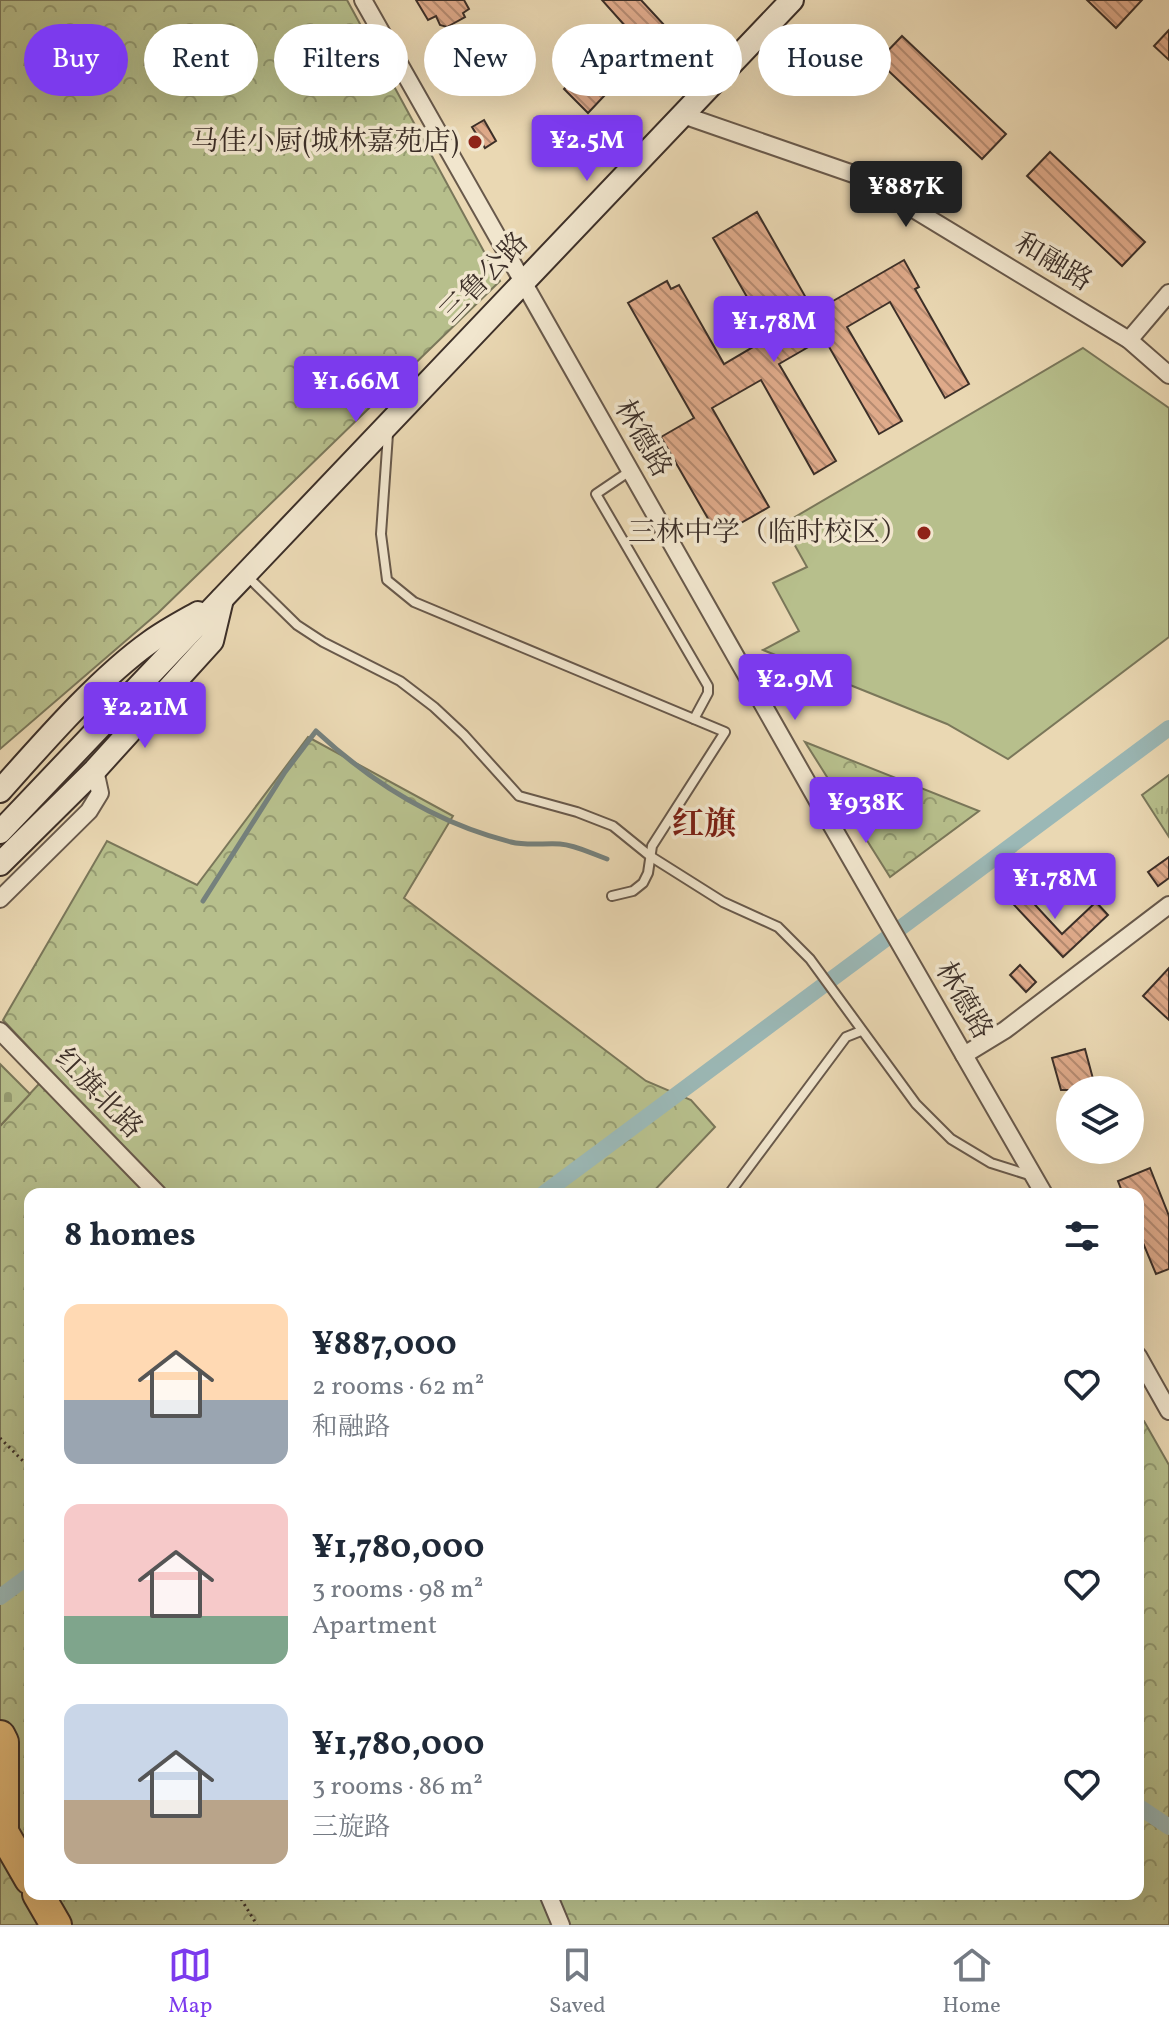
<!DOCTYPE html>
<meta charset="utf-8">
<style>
:root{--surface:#fff;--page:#f2f2f3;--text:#1f2937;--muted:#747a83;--line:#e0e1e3;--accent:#7c3aed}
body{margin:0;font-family:Vollkorn,"Noto Serif SC",serif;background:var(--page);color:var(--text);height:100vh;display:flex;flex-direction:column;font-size:30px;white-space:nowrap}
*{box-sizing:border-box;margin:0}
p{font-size:26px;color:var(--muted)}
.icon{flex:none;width:44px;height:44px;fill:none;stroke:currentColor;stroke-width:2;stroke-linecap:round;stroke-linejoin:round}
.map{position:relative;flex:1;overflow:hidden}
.side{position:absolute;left:24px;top:1188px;width:1120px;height:712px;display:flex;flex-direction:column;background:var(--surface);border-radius:16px;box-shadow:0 8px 32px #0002}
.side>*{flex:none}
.hud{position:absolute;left:24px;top:24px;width:1122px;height:72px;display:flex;gap:16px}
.fabs{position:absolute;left:1056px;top:1076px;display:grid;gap:16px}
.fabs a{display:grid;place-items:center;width:88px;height:88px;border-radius:50%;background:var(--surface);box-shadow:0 8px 32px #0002;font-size:40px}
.price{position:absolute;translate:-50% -68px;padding:0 18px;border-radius:8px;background:var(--accent);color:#fff;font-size:26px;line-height:52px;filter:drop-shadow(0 2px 4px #0008)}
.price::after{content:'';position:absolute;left:50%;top:48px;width:24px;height:18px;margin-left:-12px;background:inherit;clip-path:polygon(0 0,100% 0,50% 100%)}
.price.selected{background:#222;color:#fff}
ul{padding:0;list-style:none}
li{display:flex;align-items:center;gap:24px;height:200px;padding:0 40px}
li span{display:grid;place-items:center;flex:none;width:224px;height:160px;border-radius:16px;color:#555}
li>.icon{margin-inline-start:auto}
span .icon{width:96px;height:96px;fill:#fffc;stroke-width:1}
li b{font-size:34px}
h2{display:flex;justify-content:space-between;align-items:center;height:96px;padding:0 40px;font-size:34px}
.pill{padding:0 28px;border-radius:36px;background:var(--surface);box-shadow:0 8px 32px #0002;font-size:28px;line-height:72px}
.pill.selected{background:var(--accent);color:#fff}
.dock{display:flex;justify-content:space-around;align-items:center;height:112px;border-top:2px solid var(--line);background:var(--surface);font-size:22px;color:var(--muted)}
.dock a{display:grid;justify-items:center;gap:4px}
.dock .selected{color:var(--accent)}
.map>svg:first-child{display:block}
.green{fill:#b7bf8c;stroke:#7a775a;stroke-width:2}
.forest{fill:url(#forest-crowns);stroke:#7a775a;stroke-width:2}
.cemetery{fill:url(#cemetery-stones);stroke:#7a775a;stroke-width:2}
.park{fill:url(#park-tufts);stroke:#7a775a;stroke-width:2}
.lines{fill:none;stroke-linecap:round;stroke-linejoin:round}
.stream{stroke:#75817d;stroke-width:5}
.canal{stroke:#9bb8b6;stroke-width:16}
.building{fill:url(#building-back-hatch);stroke:#3c2f28;stroke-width:2}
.lane-casing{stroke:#68594b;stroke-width:12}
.street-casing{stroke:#68594b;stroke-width:20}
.secondary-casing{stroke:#3c2f28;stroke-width:26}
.highway-casing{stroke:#3c2f28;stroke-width:34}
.path{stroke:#3c2f28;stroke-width:3;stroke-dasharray:2 4;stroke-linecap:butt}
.lane{stroke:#f1e6ce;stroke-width:8}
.street{stroke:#f1e6ce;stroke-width:16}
.secondary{stroke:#f1e6ce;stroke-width:22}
.highway{stroke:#e5bc7a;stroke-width:30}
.poi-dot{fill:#8f2418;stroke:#f1e6ce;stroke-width:3}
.labels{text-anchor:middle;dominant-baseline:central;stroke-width:7;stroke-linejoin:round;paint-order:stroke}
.poi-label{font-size:28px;fill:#3c2f28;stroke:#f1e6ce;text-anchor:end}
.street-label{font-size:28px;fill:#3c2f28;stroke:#f1e6ce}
.quarter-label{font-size:32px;font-weight:bold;fill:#7a1f14;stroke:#f1e6ce}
</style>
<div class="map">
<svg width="1169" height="1925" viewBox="0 0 1169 1925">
<defs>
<pattern id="forest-crowns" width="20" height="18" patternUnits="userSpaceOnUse" patternTransform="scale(2)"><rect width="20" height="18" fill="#b7bf8c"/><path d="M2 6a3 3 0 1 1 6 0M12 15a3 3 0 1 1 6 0" fill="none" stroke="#969c72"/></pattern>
<pattern id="cemetery-stones" width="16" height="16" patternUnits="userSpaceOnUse" patternTransform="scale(2)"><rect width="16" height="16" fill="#b7bf8c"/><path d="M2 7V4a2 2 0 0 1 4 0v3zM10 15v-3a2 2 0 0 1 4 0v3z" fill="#969c72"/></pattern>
<pattern id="park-tufts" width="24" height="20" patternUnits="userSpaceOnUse" patternTransform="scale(2)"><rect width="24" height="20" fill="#b7bf8c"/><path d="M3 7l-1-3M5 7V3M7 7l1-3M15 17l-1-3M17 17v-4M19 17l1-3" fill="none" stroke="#969c72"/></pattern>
<pattern id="building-back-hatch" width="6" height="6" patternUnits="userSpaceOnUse" patternTransform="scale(2)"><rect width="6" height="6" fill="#dfaa8a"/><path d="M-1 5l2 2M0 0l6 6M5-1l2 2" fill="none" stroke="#b68b71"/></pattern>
</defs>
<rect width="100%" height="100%" fill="#ead8b3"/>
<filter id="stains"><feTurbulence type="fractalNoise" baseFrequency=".0025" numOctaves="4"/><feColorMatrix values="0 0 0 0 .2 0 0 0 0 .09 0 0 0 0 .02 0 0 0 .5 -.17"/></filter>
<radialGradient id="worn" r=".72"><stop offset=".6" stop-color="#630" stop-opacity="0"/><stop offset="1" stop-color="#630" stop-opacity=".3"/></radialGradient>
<polygon class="green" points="1083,348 1169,408 1169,637 1008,759 947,724 763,650 799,631 773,583 807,567 783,524"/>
<g class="forest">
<polygon points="0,0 347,0 500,281 158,613 0,749"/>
<polygon points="308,737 453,816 404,898 646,1081 691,1100 715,1127 651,1194 626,1191 624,1194 30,1194 30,1894 1138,1894 1138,1419 1144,1421 1169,1465 1169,1925 0,1925 0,1126 51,1071 3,1020 107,841 197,885"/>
<polygon points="805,742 979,811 890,877"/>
</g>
<polygon class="cemetery" points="0,1064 30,1094 0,1126"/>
<polygon class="park" points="1169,775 1169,837 1142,795"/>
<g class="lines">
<path class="stream" d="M203,901L285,772L316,731C373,784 436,823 511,842C527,846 544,843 560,844C576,845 592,854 607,859"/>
<g class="canal">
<polyline points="543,1194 1169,728"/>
<polyline points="0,1597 30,1575"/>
<polyline points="1138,1806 1169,1827"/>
</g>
</g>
<g class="building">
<polygon points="416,0 464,0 469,9 463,13 465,17 447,27 440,25 436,16 428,20"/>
<polygon points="602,0 641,0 665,26 643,46"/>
<polygon points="1087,0 1142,0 1116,28"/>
<polygon points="1169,30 1169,60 1154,46"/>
<polygon points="902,36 1006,134 982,159 878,61"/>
<polygon points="581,71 605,95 588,113 564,89"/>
<polygon points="484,120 496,141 485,148 472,127"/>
<polygon points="1050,152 1145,242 1122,266 1027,176"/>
<polygon points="757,212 814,312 904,260 919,287 915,289 969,384 945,398 890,302 847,327 902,421 879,434 824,338 779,364 836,461 814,474 761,380 712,408 769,507 718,536 661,437 694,418 628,303 667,281 671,289 679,285 724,364 770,337 713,238"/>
<polygon points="1169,857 1169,878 1158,886 1148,872"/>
<polygon points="1012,880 1062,934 1096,902 1108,915 1063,957 1001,891"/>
<polygon points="1020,965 1036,982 1026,992 1010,975"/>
<polygon points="1169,968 1169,1020 1143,996"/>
<polygon points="1085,1049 1096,1090 1061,1090 1052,1058"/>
<polygon points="1150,1168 1169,1216 1169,1269 1156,1274 1138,1231 1138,1194 1123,1194 1118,1181"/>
</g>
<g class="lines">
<defs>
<g id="lane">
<polyline points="388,434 381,534 387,580 414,602 725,732 652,846 648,873 643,883 633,891 612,896"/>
<polyline points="630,471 596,494 708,686 708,693 694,719"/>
<polyline points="248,577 297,625 323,642 400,681 434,707 464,735 519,796 577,812 613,826 650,856 723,902 778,927 810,959 916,1104 951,1139 991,1163 1029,1175"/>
<polyline points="729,1194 846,1037 861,1031"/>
</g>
<g id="street">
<polyline points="363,0 820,805 1044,1194"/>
<polyline points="683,115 859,176 1129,340 1169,375"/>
<polyline points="1129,340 1169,293"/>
<polyline points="0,899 89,811 100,793 95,770"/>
<polyline points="0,1031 158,1194"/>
<polyline points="964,1055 1005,1030 1169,905"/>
<polyline points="1138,1356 1169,1411"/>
<polyline points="548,1894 561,1925"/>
</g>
<g id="secondary">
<path d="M0,791C43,743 98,679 150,642C165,631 182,622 198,613"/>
<polyline points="0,832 792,0"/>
<polyline points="0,864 95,770 212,641 222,599"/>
</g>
<g id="highway">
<polyline points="0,1736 3,1742 3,1832"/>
<polyline points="0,1827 30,1879"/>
<polyline points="38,1894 56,1925"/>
</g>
</defs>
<use href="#lane" class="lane-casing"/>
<use href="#street" class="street-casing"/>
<use href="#secondary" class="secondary-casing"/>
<use href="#highway" class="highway-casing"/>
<g class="path">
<polyline points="0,1438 30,1468"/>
<polyline points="238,1894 257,1925"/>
</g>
<use href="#lane" class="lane"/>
<use href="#street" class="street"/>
<use href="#secondary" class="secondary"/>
<use href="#highway" class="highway"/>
</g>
<g class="poi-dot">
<circle cx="475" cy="142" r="8"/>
<circle cx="924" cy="533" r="8"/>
</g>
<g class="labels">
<g class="poi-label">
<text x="459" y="142">马佳小厨(城林嘉苑店)</text>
<text x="908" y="533">三林中学（临时校区）</text>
</g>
<g class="street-label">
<text transform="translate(1053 263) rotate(31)">和融路</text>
<text transform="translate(485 278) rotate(-46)">三鲁公路</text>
<text transform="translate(642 439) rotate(60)">林德路</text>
<text transform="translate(963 1001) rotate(60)">林德路</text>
<text transform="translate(98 1094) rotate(46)">红旗北路</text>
</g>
<g class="quarter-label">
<text x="704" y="826">红旗</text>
</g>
</g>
<rect width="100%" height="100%" filter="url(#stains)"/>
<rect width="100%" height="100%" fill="url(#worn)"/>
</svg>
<div class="fabs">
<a><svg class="icon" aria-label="layers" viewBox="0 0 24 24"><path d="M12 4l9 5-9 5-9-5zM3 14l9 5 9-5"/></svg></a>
</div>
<b class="price" style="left:587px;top:183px">¥2.5M</b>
<b class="price selected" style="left:906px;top:229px">¥887K</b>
<b class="price" style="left:774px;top:364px">¥1.78M</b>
<b class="price" style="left:356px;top:424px">¥1.66M</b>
<b class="price" style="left:795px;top:722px">¥2.9M</b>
<b class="price" style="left:145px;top:750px">¥2.21M</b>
<b class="price" style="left:866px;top:845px">¥938K</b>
<b class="price" style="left:1055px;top:921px">¥1.78M</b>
<div class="hud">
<a class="pill selected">Buy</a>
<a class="pill">Rent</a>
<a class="pill">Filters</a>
<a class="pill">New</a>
<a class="pill">Apartment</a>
<a class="pill">House</a>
</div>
<section class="side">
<h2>8 homes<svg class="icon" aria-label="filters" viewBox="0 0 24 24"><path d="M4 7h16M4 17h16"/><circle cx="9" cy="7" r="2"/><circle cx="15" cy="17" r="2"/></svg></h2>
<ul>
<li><span style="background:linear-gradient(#ffd9b3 60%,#9aa5b1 0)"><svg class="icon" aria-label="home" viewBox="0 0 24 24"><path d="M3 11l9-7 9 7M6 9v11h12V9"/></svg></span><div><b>¥887,000</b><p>2 rooms · 62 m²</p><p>和融路</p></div><svg class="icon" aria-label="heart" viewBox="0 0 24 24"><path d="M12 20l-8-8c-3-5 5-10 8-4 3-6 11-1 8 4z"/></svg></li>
<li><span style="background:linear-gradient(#f6c9c9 70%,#7fa58c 0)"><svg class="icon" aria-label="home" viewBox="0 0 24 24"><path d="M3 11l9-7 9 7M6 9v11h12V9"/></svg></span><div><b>¥1,780,000</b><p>3 rooms · 98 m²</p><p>Apartment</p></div><svg class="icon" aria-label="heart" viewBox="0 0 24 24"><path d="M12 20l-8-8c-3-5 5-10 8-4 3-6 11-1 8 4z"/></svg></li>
<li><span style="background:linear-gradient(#c9d6e8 60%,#b9a48a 0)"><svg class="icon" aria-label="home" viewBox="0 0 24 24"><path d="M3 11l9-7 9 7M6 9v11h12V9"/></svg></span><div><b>¥1,780,000</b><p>3 rooms · 86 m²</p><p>三旋路</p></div><svg class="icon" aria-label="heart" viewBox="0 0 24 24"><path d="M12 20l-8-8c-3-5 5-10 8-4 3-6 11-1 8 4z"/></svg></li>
</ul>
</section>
</div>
<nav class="dock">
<a class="selected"><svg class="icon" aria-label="map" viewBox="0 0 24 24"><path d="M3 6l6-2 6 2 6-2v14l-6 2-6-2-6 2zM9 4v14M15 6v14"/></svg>Map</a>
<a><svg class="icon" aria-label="saved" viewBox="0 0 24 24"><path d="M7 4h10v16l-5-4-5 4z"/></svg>Saved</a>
<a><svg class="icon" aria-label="home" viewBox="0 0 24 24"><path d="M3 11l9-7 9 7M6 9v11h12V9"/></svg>Home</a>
</nav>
